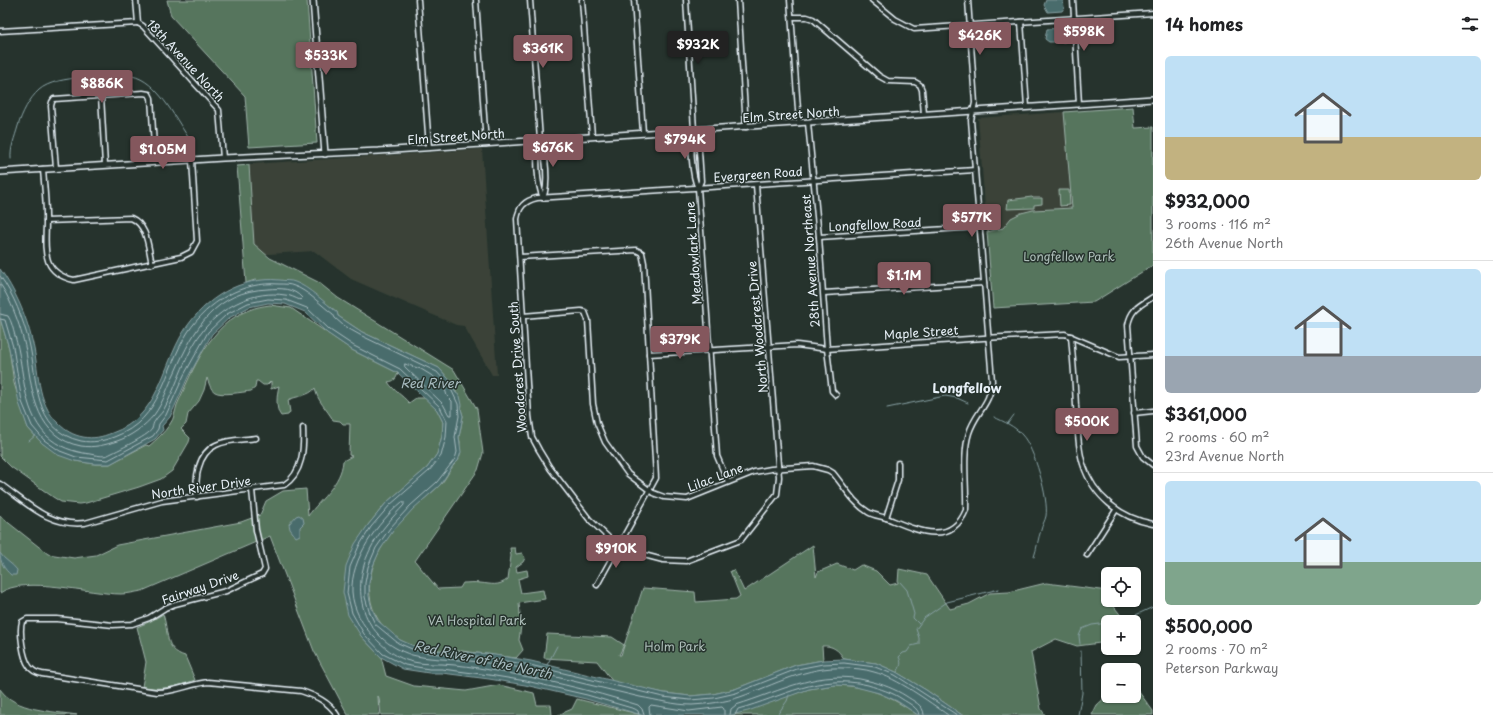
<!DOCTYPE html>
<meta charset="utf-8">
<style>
:root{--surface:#fff;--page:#f6f6f6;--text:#202124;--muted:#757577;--line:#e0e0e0;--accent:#84575d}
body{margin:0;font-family:"Playpen Sans",sans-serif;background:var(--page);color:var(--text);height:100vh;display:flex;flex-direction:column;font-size:15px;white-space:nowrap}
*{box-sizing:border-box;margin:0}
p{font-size:13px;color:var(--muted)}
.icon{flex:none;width:22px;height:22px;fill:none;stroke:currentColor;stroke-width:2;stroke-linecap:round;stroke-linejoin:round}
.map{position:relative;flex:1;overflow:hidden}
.drawer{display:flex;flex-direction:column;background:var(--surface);width:340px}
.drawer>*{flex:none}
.tools{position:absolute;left:1101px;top:567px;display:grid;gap:8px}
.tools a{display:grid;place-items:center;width:40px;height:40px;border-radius:6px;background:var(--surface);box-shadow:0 1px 3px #0004;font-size:20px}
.price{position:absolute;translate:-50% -34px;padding:0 9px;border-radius:4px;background:var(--accent);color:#fff;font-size:13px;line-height:26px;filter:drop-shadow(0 1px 2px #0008)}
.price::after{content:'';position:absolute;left:50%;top:24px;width:12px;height:9px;margin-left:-6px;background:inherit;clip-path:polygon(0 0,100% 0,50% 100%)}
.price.active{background:#222;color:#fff}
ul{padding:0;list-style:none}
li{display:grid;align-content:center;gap:8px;height:212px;padding:0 12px}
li+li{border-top:1px solid var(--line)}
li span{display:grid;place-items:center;height:124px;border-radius:6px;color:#555}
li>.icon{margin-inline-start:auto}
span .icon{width:72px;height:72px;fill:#fffc;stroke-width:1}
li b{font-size:17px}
h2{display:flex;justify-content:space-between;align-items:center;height:48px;padding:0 12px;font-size:17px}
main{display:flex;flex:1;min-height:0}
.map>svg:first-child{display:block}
.built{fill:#3a4338}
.green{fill:#56755d;stroke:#9fb3aa}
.water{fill:#486c6c;stroke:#88a1a4}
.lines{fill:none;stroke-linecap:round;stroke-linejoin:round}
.shore{stroke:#a8bcc0;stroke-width:1}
.stream{stroke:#88a1a4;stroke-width:1}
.minor-casing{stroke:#e8f1f8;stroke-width:7}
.tertiary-casing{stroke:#e8f1f8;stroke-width:8}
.minor{stroke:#26332d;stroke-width:4}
.tertiary{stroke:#26332d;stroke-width:5}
.labels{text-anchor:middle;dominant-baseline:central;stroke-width:3;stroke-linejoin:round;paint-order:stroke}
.street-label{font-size:12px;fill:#e8f1f8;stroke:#26332d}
.park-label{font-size:12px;fill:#aebfba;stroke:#26332d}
.water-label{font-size:13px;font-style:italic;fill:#a8bcc0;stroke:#26332d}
.neighbourhood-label{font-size:13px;font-weight:bold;fill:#e8f1f8;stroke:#26332d}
</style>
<main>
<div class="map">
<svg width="1153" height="715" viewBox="0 0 1153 715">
<rect width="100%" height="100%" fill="#26332d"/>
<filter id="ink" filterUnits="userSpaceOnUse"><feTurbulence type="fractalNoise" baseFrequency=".025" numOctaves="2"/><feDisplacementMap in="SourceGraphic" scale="8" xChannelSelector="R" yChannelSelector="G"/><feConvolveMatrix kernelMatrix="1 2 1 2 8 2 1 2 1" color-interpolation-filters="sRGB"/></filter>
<g filter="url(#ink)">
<g class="built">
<polygon points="1064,112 1072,208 1033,210 1011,218 1003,228 987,232 978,118"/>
<polygon points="482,149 497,375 492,375 464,326 456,325 351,279 314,251 254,255 249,165 251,164"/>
</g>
<g class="green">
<polygon points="167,0 307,0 317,143 249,147 245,96 171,16"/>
<polygon points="1133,107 1135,128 1153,127 1153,265 1094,302 993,308 987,232 1003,228 1011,218 1021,213 1033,210 1072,208 1064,112"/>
<path d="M249,165L254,244L270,258L318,282L338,298L454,370L477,409L483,453L478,470L415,561L438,589L460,588L463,583C468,583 474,582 480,583C492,584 498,587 508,579L511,556L510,548H515L516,554L522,553L525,558L523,562L516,567L517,572L527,570L528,576L518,579L521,593L543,590L545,599L519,603L521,626L519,640L523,650L516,658C498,656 480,653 462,651C441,650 418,651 400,640C385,631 375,619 371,602C363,566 388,534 412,509C421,501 431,494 440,485C447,478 450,467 458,461L460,442L459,437L463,416L454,385L439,368L362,332L338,316L337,312L312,293L255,280L246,283L237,166Z"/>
<polygon points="1059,190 1069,190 1070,205 1060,206"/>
<polygon points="1032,197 1033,198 1042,198 1042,204 1034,205 1034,208 1007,209 1008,200"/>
<path d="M270,305L291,308L352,350L398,373C396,379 395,381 388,382C394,391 402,395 409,403L416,398H425L437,410L443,422L442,436L437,454L427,468L387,502L368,525L361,636L381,657L386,676L414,686L466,691L499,685L534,693L537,705H551L552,715H381L379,698L378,696L379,715H348L314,651L270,536L142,591C135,592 128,594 121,594C90,594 24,575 0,593V516L48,554L74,558L96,555L117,545L241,522L260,515L266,501L283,491L306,489L308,516C321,498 341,484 343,461L352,456L349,455L350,424H343L340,421L333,420C327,409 317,401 315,388C310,396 296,396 288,400L290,412L288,415L281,416C275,409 277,394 279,386L271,389V381L267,385H263L258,381H256L255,388L251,391C243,392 221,396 215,392C210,389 209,383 207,378L204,390L199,401L188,414L186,424L181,429L190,438L189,442L172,471L161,479L139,487L86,503L79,504L61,502L53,497L11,467L0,456V318L9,348L14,383L28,428L42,443L75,461L95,464H110L146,445L149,446C156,440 164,433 170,424C174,419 175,411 177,405C193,369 210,324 249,310C256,307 263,306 270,305Z"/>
<path d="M813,545L816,577L818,572L837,564L853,570L861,565L876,571L890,585L898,583L899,569L927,575L950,609L969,604L990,593L1009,592L1046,583L1101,590L1126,622H1108V642L1077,646L1056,639L1031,652L1041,709L1045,715H962L926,690L896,672L876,663L844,659C839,650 832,645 822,646L823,660L796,665L735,689L713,694L690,696L664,693L613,682L597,661L544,658L547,634L612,637L624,645L619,655H621L643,588L695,592L696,602L736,599L740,596L730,571L734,570L744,591Z"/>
<path d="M163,614C169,632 164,650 185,656L195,680C174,688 164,690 142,687L146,662L137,627L151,621Z"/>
<path d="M835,685C869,686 890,696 918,715H731L809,689Z"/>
<polygon points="1134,688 1136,688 1153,711 1153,715 1092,715 1097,705 1108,695 1108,696 1134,696"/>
<path d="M0,689C15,711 52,711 77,715H0Z"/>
<polygon points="577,699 642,715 558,715 572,709"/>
</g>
<g class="water">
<polygon points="1046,0 1063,0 1064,8 1062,11 1048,12 1044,5"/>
<polygon points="1064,28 1065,29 1067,38 1065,42 1049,42 1045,39 1047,29"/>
<path d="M0,269C15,290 26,315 32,340C40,369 35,402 59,424C66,431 73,435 83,437C93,439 102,437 112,433C160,416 161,368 184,331C205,298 241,276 280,280C285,281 291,280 295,282C309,287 325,303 337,312L338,316L362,332L439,368L454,385L455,392L460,396L462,405L461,409L463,416L459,437L461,452L458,461L454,464L440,485L413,509L393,531L380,550L372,568L369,583V596L372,609L378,621L400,640L414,646L429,650L489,654L531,661L664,693L690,696L713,694L735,689L796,665L823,660L844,659L876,663L896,672L926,690L962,715H918L897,701L879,693L852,686L835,685L809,689L748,711L731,715H642L586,699L525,685L489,679L442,673H429L403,669L381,657L361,636L348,615L343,592L346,566L355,544L368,525L387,502L427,468L437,454L442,436L443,422L437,410L398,373L352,350L327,333L305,312L285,304L268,303L249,307L229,318L212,334L188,377L170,417L162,426L163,430L155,439L110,464H95L75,461L58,455L42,443L28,428L19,403L9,348L0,318Z"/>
<polygon points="299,515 303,518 304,523 300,527 300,535 296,537 290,529 289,524 296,516"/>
<path d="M0,553C4,560 12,563 17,570L16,575H11C4,569 0,562 0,553Z"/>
</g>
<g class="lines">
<g class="shore">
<path d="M0,276C14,295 23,319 29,342C38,379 32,430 81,441C93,443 103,441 114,437C163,419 163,371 188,332C208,302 242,281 279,284C284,284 290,284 294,286C307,290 322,306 333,314L335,318L344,326L360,335L437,372L450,387L458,404L459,416L455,437L457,452L455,459L437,482L410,506L390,528L376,548L368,567L365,583V597L369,611L375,624L398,643L412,649L429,653L488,658L530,665L663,697L690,700L714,698L736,693L797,669L823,664L844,663L875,667L895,675L957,715"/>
<path d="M0,284C12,300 25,339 27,358C32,394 37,438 81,446C94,448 105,445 117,441C130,437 145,426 154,415C163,403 168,386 175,372C194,329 215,291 268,289C280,288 294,288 302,298L300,300C295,298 290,295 285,295C255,290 225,305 205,328C185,352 178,385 163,411C160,415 157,417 155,421C153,423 153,426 152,429C148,436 116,451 108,455C103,457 95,455 90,454C74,452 58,447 46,435C21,408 25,370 15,336C13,329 12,322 8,316L0,314"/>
<polyline points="0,319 5,320 13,347 22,402 32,426 44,440 60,451 76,457 108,460 153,436 158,429 159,424 166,415 184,375 208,332 227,314 248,303 268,299 286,300 307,308 330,330 354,346 400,369 440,407 447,421 446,437 441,456 429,471 390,505 371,527 359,546 350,567 347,593 352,613 364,634 383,654 405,665 429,669 442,669 489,675 526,681 587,695 635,709 638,711 639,715"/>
<polygon points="405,364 421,369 434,377 445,389 447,396 452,401 452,415 449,415 443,404 405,367"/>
<path d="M644,715L642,709L638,705C590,690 540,678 490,670C475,667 458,665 442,664C430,664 418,664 406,660C394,656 384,647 374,637C363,626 353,609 352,592C350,560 378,522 402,502H404V505C393,517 380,530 372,546C348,590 362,639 412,655C428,659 444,659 460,660C482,662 505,665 527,669C537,671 546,675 556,677C584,684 612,690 640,697C657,700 675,705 692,705C708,704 725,702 740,697C774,685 807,666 844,668C853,668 865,669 874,672C897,678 928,701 948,715"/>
<polyline points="650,715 649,707 651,705 689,711 722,707 724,709 724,715"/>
<path d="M730,715L731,709L736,705C782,691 819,668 869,681C882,684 895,689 906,696C913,701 924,705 924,715"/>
<path d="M735,715L738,709C783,697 818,673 868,685C880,689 892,692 902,699C908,703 919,708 919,715"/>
</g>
<g class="stream">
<path d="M11,159C10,148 15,137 18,126C22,113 29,99 39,90C57,74 108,77 132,76C157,81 174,116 188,137"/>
<polyline points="887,408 945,396 957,398 968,403"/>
<path d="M994,417C1004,422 1015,426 1022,435C1034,447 1049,499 1046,516C1045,521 1042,525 1041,530C1038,539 1037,548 1034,557"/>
<polyline points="1008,423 1014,415"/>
<polyline points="29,441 36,435"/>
<polyline points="900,582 907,590 914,614 913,618 919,624"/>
<polyline points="1114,622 1127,619 1153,607"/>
<polyline points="1080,644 1079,636 1082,629 1092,625 1108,623"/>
<polyline points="547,665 557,646"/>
<path d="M897,672C901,666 902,663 899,657L903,653L907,652L911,646L919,644V638L916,629L924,618L947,602L999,589"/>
<polyline points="777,715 787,701 789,695"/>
<polyline points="1078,715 1082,693 1081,651"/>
</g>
<defs>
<g id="minor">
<polyline points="136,0 138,23"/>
<polyline points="418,0 429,147"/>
<polyline points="476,0 486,144"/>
<path d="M530,0L540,140C535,153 537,185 543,198"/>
<polyline points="582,0 592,136"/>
<polyline points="634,0 643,133"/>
<path d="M686,0L694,130C689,142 692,177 698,188L717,456L728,482"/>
<polyline points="738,0 746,127"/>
<polyline points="790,0 799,123"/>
<polyline points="872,0 895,19 914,29 1153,13"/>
<polyline points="1073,0 1079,104"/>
<polyline points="792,17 807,17 813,19 879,76 888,81 915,82 920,85 922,90 924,114"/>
<polyline points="1021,22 1027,107"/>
<polyline points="138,23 143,26 219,110 223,158"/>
<polyline points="0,31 138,23"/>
<polyline points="101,96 105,165"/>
<polyline points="808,123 819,237 827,349 832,391 836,395"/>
<polyline points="694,130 698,136 701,181 698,188"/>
<path d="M540,140C546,152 549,185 543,198"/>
<polyline points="56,168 51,106 52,102 54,99 143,93 149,94 151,98 155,162"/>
<path d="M43,169C44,184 46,200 46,215C47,243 37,272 74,280L181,257L191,252L197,241L192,160"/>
<path d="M756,185L779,477L777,494L741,540L686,561L663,560L644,555L627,549L610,539L589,519L550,468L539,450L532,437L529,416L517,219C519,207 524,201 537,198L975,170"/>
<path d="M46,221L131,218C148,225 148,248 152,264"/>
<polyline points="819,237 979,227"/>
<polyline points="520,257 636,250 642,253 644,263 656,478 597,585"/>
<polyline points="824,293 984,283"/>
<path d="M1153,297C1139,306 1131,309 1128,325L1137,446L1143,457L1153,465"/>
<path d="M523,316L581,311L585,312L588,320L593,404L597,423L605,442L628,474L653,493L664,497L687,499L754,472L771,469L813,466L828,470L833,473C844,486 853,503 868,512C874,516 882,516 889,519C916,530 951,547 966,510C967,486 962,455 969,433C975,413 991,404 992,381L971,120L975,103L968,0"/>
<path d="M1071,336C1073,359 1075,383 1076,406C1078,425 1077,446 1083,464C1093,496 1120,518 1153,524"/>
<polyline points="649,354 797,345 827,349 983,338 1065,334 1119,357 1153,355"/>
<polyline points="1134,413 1153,411"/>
<path d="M0,484C27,503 49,527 85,523L162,501L284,485C303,473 304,448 303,428"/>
<path d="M252,490L256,530L265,569L262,574L226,591L175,604L165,608L149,618L132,624L113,625L57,619H27L22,622C19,631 23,658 29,666C32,671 37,673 42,674L157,692C176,692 189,684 208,682L301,691C316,696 329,702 337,715"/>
<path d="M197,497C195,479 197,454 216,445C228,439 244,440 256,438"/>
<polyline points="886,518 898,480 898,463"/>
<polyline points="1087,555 1116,510"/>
</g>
<g id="tertiary">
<polyline points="313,0 325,154"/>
<polyline points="0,172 223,158 379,151 1153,99"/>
</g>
</defs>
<use href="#minor" class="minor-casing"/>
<use href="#tertiary" class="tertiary-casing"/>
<use href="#minor" class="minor"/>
<use href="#tertiary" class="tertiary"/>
</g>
</g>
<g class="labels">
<g class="street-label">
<text transform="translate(186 60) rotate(47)">18th Avenue North</text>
<text transform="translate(791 114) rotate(-4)">Elm Street North</text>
<text transform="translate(456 136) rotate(-4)">Elm Street North</text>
<text transform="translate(758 174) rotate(-4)">Evergreen Road</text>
<text transform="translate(875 224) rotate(-3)">Longfellow Road</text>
<text transform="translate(693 253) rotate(-94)">Meadowlark Lane</text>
<text transform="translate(810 261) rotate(-94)">28th Avenue Northeast</text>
<text transform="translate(757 327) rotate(-95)">North Woodcrest Drive</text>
<text transform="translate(921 332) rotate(-4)">Maple Street</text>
<text transform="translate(517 367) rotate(-94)">Woodcrest Drive South</text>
<text transform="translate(715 477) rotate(-21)">Lilac Lane</text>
<text transform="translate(201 487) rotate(-8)">North River Drive</text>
<text transform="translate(200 587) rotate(-19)">Fairway Drive</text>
</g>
<g class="park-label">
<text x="1069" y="256">Longfellow Park</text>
<text x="477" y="620">VA Hospital Park</text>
<text x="675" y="646">Holm Park</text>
</g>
<g class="water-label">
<text x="430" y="382">Red River</text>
<text transform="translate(483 659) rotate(12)">Red River of the North</text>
</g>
<g class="neighbourhood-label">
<text x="967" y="387">Longfellow</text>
</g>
</g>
</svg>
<div class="tools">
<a><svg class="icon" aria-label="locate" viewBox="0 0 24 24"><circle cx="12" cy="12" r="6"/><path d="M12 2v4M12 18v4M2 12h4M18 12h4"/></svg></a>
<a>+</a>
<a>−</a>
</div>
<b class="price" style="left:1084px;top:52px">$598K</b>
<b class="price" style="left:980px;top:56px">$426K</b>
<b class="price active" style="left:698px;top:65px">$932K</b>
<b class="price" style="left:543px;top:69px">$361K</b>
<b class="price" style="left:326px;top:76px">$533K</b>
<b class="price" style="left:102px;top:104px">$886K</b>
<b class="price" style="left:685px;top:160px">$794K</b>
<b class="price" style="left:553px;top:168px">$676K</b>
<b class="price" style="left:163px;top:170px">$1.05M</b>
<b class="price" style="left:972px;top:238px">$577K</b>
<b class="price" style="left:904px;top:296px">$1.1M</b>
<b class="price" style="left:680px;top:360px">$379K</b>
<b class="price" style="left:1087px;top:442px">$500K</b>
<b class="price" style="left:616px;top:569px">$910K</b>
</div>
<section class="drawer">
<h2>14 homes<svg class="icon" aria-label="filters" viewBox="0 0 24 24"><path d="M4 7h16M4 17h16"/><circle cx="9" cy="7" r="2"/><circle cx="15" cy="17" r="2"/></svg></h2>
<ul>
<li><span style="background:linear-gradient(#bfe0f5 65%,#c2b280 0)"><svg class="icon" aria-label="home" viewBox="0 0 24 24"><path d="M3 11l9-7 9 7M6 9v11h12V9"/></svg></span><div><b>$932,000</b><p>3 rooms · 116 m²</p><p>26th Avenue North</p></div></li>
<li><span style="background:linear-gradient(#bfe0f5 70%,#9aa5b1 0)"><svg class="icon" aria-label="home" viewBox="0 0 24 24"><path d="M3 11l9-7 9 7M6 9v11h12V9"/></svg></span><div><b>$361,000</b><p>2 rooms · 60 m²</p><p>23rd Avenue North</p></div></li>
<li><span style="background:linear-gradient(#bfe0f5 65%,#7fa58c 0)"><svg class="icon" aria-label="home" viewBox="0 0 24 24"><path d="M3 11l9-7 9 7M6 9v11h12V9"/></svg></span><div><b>$500,000</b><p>2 rooms · 70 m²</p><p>Peterson Parkway</p></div></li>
</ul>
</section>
</main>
